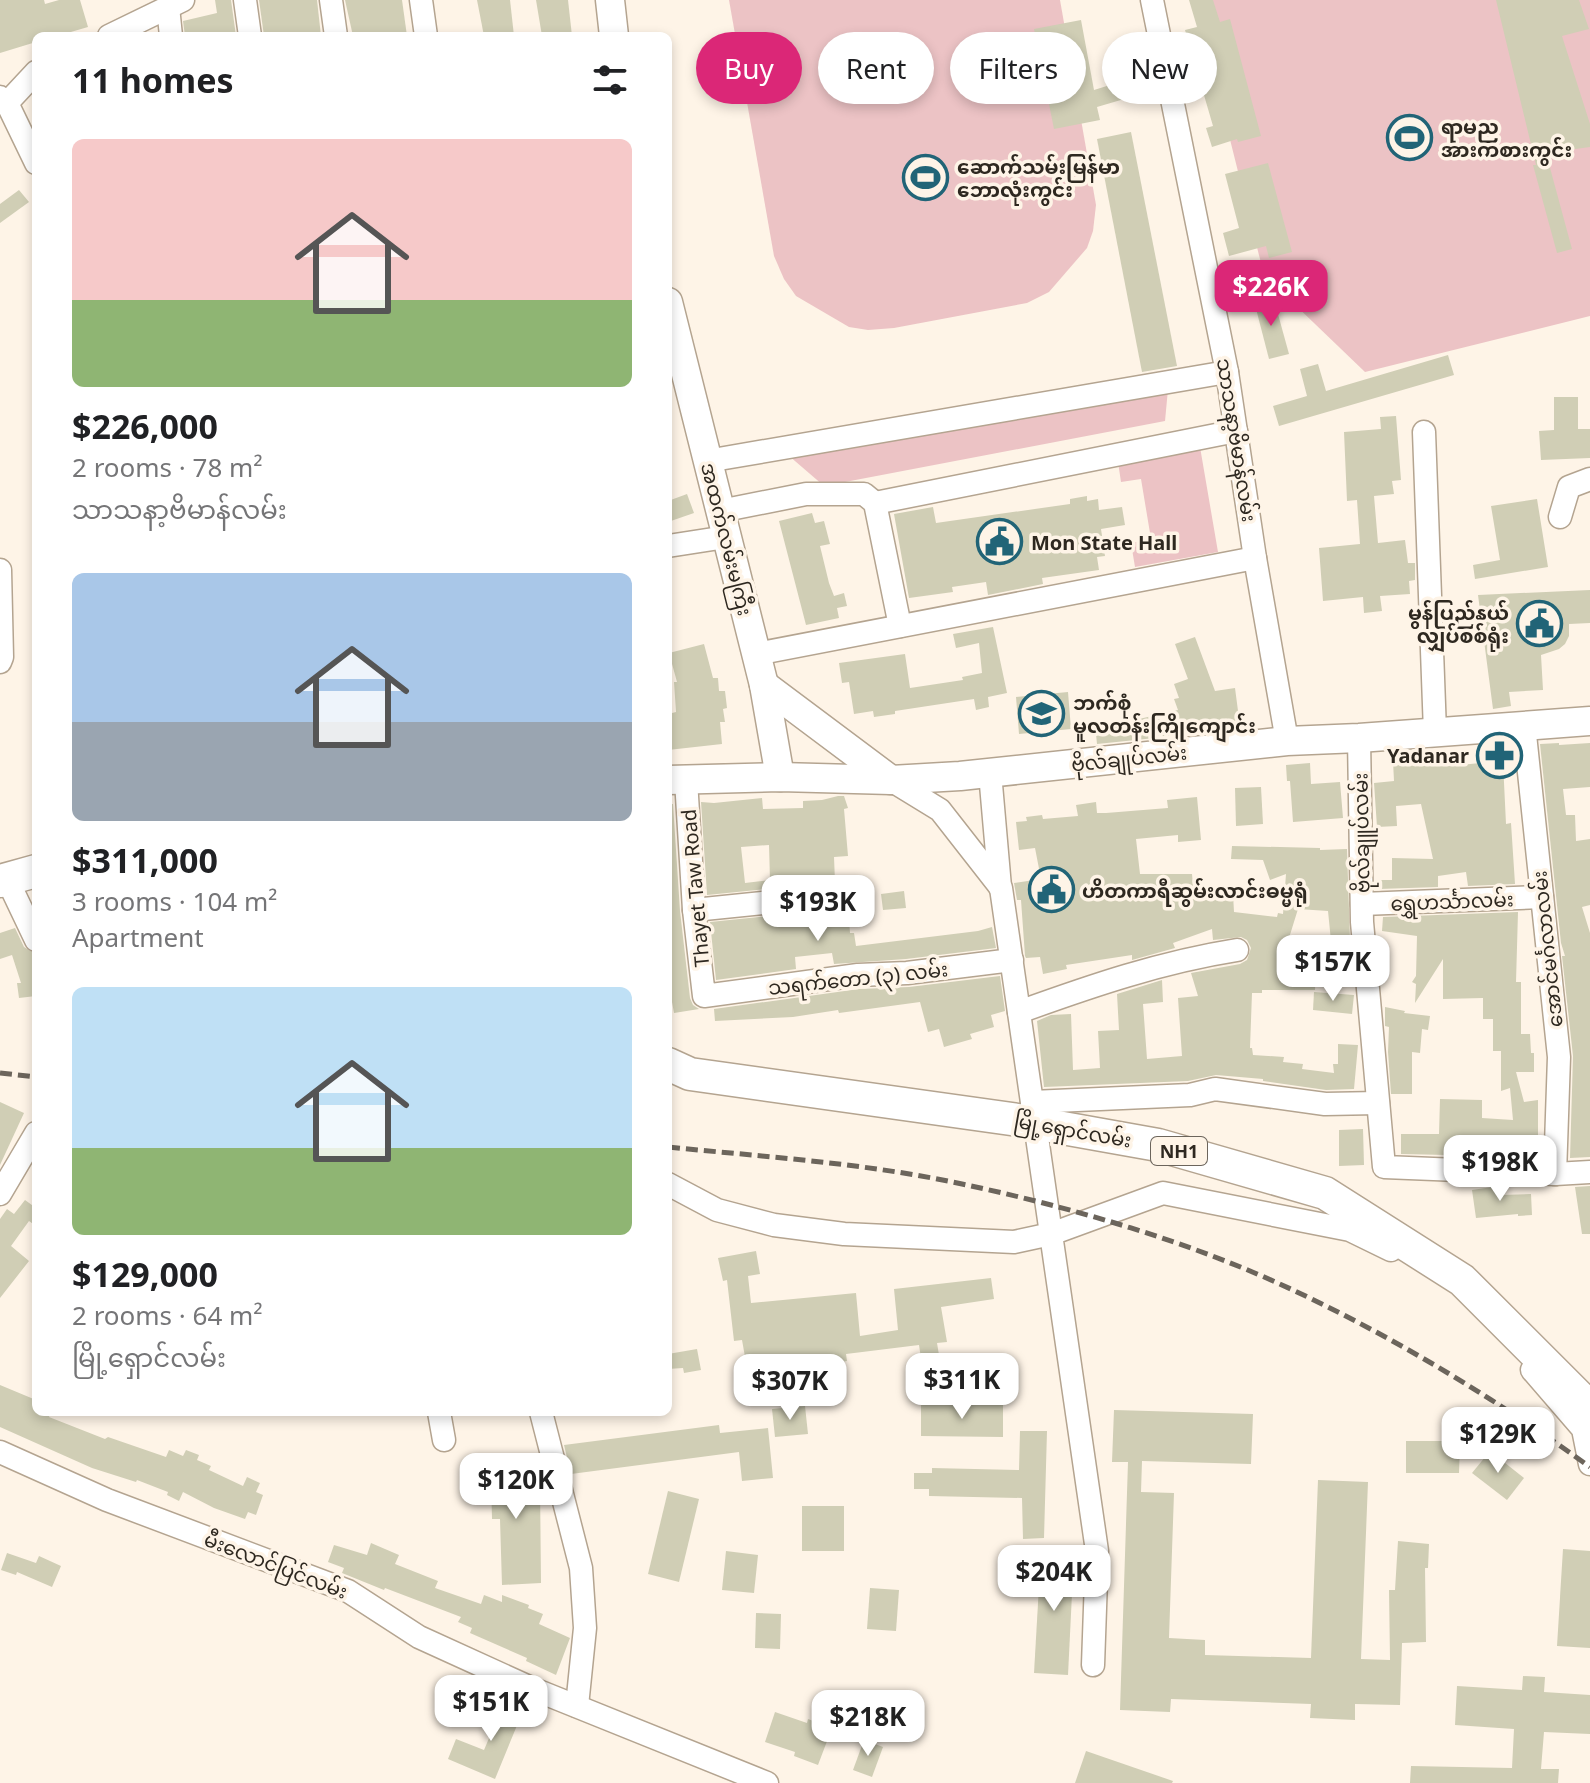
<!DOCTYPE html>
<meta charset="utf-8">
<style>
:root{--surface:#fff;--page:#f2f2f2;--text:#202124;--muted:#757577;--accent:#db2777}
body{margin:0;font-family:"Noto Sans","Noto Sans Myanmar",sans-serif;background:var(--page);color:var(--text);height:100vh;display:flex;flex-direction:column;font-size:30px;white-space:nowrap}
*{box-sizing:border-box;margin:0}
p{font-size:26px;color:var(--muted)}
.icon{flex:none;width:44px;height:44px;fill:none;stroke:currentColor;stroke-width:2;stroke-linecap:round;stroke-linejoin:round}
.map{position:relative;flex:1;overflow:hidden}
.details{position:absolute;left:32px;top:32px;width:640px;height:1384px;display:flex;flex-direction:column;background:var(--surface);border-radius:12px;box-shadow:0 4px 12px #0003}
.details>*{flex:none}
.banner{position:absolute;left:696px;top:32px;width:760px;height:72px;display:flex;gap:16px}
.price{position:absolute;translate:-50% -68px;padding:0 18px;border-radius:16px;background:#fff;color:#222;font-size:26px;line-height:52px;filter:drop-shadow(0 2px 4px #0008)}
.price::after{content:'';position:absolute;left:50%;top:48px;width:24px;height:18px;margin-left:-12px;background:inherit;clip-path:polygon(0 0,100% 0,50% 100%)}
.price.current{background:var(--accent);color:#fff}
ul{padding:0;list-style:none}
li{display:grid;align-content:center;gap:16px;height:424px;padding:0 40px}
li span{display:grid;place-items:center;height:248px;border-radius:12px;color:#555}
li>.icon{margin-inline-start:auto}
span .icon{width:144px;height:144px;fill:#fffc;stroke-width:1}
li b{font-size:34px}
h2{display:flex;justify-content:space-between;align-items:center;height:96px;padding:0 40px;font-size:34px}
.pill{padding:0 28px;border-radius:36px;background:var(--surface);box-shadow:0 4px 12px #0003;font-size:28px;line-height:72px}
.pill.current{background:var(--accent);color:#fff}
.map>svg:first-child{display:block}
.green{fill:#ecc3c5}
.building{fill:#d0ceb5;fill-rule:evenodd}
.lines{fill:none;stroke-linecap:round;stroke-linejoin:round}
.minor-casing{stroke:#b4a490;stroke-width:25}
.major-casing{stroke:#b4a490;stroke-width:31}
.highway-casing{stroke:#b4a490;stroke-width:35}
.minor{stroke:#fff;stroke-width:22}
.major{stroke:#fff;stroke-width:28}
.highway{stroke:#fff;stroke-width:32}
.rail{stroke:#6c655c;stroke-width:5;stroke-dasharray:12 6;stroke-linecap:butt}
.labels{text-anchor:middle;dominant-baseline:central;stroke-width:7;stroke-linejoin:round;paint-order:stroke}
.shield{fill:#fef4e7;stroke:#6c655c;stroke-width:2}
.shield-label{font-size:18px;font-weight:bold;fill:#2e2820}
.poi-label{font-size:20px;font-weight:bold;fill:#2e2820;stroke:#fef4e7;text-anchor:start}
.street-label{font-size:20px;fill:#2e2820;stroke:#fef4e7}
</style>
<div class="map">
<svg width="1590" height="1783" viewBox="0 0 1590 1783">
<rect width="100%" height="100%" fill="#fef4e7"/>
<g class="green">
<polygon points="729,0 1060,0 1096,205 1093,231 1087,248 1049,292 1027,303 894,328 868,330 849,327 796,296 784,279 774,256"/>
<polygon points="1195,0 1590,0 1590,316 1365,372 1264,275"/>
<polygon points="1168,389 1165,421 824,486 788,455"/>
<polygon points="1200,447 1218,552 1135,567 1131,543 1151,539 1141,479 1121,482 1118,462"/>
</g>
<g class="building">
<polygon points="0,0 44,0 45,4 59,0 80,0 88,27 57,36 36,36 36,42 0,53"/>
<polygon points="215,0 231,0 236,36 185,36 183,21 217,13"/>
<polygon points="259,0 317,0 321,36 264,36"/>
<polygon points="345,0 402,0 407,36 353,36"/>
<polygon points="477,0 510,0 514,36 484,36"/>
<polygon points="536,0 568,0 572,36 542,36"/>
<polygon points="1189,0 1213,0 1220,22 1230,19 1261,136 1238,142 1237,139 1212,147 1206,128 1213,126 1185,30 1197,27"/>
<polygon points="1496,0 1579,0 1589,29 1562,36 1590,124 1590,147 1546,153 1572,249 1557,253 1533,165 1536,165"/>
<polygon points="1081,20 1094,90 1126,80 1131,97 1097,107 1100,120 1054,129 1034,29"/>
<polygon points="1131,132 1177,366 1142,372 1097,139"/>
<polygon points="1268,163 1292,252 1269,258 1266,246 1229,256 1223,233 1239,228 1225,174"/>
<polygon points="19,190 29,202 0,223 0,204"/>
<polygon points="1273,296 1289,354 1269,359 1254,301"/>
<polygon points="1448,355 1454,375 1279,426 1273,406 1307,396 1300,369 1318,364 1326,391"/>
<polygon points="1554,397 1578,397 1578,429 1590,429 1590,458 1541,460 1539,431 1554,430"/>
<polygon points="1396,416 1401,480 1392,481 1394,494 1374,496 1378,543 1405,540 1408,563 1415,563 1415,580 1409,581 1410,594 1380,596 1382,611 1364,613 1363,597 1323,601 1319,548 1360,544 1357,500 1347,501 1344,432 1381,429 1380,417"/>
<polygon points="687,494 694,513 668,522 668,501"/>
<polygon points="1087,496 1087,501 1098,499 1099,510 1122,507 1125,525 1101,529 1105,556 1097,557 1099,570 1042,578 1043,584 988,595 986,582 952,587 953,592 909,598 894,514 933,507 936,523 1070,504 1070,499"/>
<polygon points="1537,499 1548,567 1475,579 1473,565 1500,560 1491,506"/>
<polygon points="812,513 815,523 824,521 830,544 820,546 829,583 834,596 844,593 847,606 837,608 839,618 806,625 779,521"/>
<polygon points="1590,590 1590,623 1569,624 1569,636 1565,644 1559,649 1541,655 1543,690 1509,692 1511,706 1493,709 1478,595"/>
<polygon points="993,627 1007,693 988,697 989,707 976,710 974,699 895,711 895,714 874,717 873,711 854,714 849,682 842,683 839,663 905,654 910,688 963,680 962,677 982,673 979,643 956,648 953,634"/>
<polygon points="1195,637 1215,691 1235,688 1240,726 1194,734 1097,744 1095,724 1113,722 1113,725 1178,710 1174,699 1179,698 1174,684 1188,679 1175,644"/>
<polygon points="704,644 713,678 718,678 719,691 725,691 727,708 723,709 725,722 720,722 722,744 668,750 668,714 676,712 674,682 677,682 669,653"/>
<polygon points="1068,692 1071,729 1019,734 1016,697"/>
<polygon points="1559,743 1559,745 1590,743 1590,787 1563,789 1566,815 1575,815 1576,841 1590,839 1590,905 1582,907 1590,933 1590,1157 1570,1158 1573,1056 1562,956 1565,956 1561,943 1540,744"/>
<polygon points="1493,753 1493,762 1503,762 1506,824 1511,823 1515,884 1468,886 1466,872 1438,876 1438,887 1379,889 1379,880 1392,880 1392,858 1433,859 1421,804 1396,806 1397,826 1377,827 1374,783 1394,781 1393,761 1451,757 1451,766 1480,763 1479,754"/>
<polygon points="1310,763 1311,784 1340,782 1343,818 1293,822 1290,781 1287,781 1286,765"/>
<polygon points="1261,787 1263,824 1236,826 1235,788"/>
<path d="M838,796H844L848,808L844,809L848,856L834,857L835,882L707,895L701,802L714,803L762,798L763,809L803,808V801L822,800ZM769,845L770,880L745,883L741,847Z"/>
<path d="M1197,797L1201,840L1178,842V835L1136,839L1140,874H1192L1194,897L1233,894L1234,912L1277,917L1278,913L1283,914L1286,874L1270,880L1263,860L1231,859L1232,846L1320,848V850L1347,849L1350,940L1345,968L1316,966L1315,990H1262V993H1252L1250,1048H1252L1253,1055L1284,1057L1283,1062L1303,1064L1302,1069L1334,1073L1333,1064H1338V1044L1358,1045L1354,1089L1326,1090L1263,1081V1079L1216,1075L1188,1081L1044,1087L1037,1021L1051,1015L1071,1014L1073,1070L1100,1068L1098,1031L1119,1030L1117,994L1162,980L1163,1002L1143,1004L1147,1059L1182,1056L1178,998L1198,996L1191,973L1240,964L1247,960L1251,948L1247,940L1241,937L1213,940L1212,929L1173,943L1175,948L1132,960V955L1066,965L1067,969L1043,974L1040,957L1026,958L1025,956L1021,900H1017L1014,883L1041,879L1035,848L1019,850L1016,822L1027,821L1026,817L1042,815L1043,819L1078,816L1076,805L1096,802L1097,813H1106L1168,808L1167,800ZM1298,909L1328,911L1331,941L1289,938Z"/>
<polygon points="668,804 673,804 680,911 690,998 693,1005 699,1009 674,1013 668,980"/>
<polygon points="904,891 906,908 883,910 881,894"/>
<polygon points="848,908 850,933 854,933 856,946 978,931 992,927 996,948 906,959 834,964 832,953 795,957 796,969 716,980 710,922"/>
<polygon points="1518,912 1516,982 1521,982 1521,1034 1530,1034 1531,1053 1534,1053 1534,1072 1516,1072 1524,1102 1538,1100 1538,1157 1401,1154 1401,1134 1439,1134 1440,1099 1482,1100 1482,1118 1513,1120 1510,1088 1501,1091 1501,1051 1493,1051 1493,1019 1483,1019 1483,998 1443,999 1443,959 1415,1003 1416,984 1412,982 1416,976 1417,936 1382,931 1383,917"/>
<polygon points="15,928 24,947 36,954 36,996 19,998 17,983 21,983 12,955 0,959 0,933"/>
<polygon points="1000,976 1005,1011 991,1015 994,1027 970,1034 972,1039 944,1047 939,1029 928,1032 920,1002 839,1013 838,1010 793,1017 715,1021 714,1009 859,989 909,987"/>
<polygon points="1314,992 1354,995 1352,1014 1313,1010"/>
<polygon points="1385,1007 1405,1011 1404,1013 1430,1016 1428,1030 1422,1029 1420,1053 1412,1052 1412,1094 1391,1094 1388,1052 1389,1027 1385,1026"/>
<polygon points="0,1102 24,1113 0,1165"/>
<polygon points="1363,1129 1364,1165 1339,1166 1339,1130"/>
<polygon points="1499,1186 1501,1195 1531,1194 1532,1215 1518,1216 1518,1214 1476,1218 1472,1190"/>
<polygon points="1590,1186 1590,1234 1582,1234 1575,1187"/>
<polygon points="25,1200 36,1208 36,1226 29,1221 11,1246 29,1261 0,1298 0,1219 7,1209 14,1214"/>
<polygon points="756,1251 760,1274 748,1276 751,1303 856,1293 860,1336 898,1330 894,1289 991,1278 994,1299 941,1307 947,1342 937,1343 939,1355 921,1358 919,1345 846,1354 847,1361 803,1369 802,1359 747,1368 742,1340 734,1341 727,1280 723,1281 718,1258"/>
<polygon points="697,1349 701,1370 684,1373 683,1368 668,1369 668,1354"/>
<polygon points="0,1385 36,1400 36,1412 51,1412 49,1417 105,1439 108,1437 166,1457 169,1450 183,1456 186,1450 199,1455 197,1460 211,1466 209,1470 243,1486 247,1477 260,1483 256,1492 263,1495 256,1515 248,1512 245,1519 214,1508 183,1492 179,1501 167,1495 168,1492 137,1480 136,1482 92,1468 0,1427"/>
<polygon points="921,1405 1003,1405 1003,1437 921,1436"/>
<polygon points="805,1406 808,1434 775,1437 772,1409"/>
<polygon points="1114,1410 1253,1414 1251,1464 1142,1461 1141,1492 1174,1493 1169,1638 1205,1640 1205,1655 1311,1658 1318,1480 1368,1482 1361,1659 1390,1660 1389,1590 1395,1590 1398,1541 1429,1544 1428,1568 1425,1568 1426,1642 1402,1643 1400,1705 1355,1704 1355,1720 1310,1718 1311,1704 1171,1699 1170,1712 1120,1710 1128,1462 1112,1462"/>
<polygon points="719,1425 720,1433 768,1428 773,1478 742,1481 739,1452 571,1474 564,1445"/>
<polygon points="1020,1431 1047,1431 1044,1538 1023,1539 1022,1498 929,1496 929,1489 914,1489 914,1473 932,1473 932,1468 1019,1470"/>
<polygon points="1406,1441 1460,1441 1459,1473 1406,1473"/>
<polygon points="1490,1451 1524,1478 1507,1500 1472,1473"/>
<polygon points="519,1458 520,1485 540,1484 541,1583 502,1585 500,1519 492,1519 491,1478 483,1479 482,1460"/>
<polygon points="668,1491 699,1499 679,1582 648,1574"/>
<rect x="802" y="1506" width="42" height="45"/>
<polygon points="371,1543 399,1555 395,1564 438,1581 435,1588 481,1604 484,1595 502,1602 502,1595 529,1605 528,1608 543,1614 539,1624 570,1638 556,1675 526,1661 527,1658 470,1633 472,1628 458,1622 461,1617 385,1588 384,1590 342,1573 344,1568 328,1562 334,1545 367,1555"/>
<polygon points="1563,1549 1590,1551 1590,1648 1557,1646"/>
<polygon points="726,1551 758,1555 754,1593 722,1590"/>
<polygon points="1041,1551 1074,1553 1068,1675 1034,1673"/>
<polygon points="7,1553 36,1563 39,1556 61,1566 52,1587 17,1572 16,1575 1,1570"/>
<polygon points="870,1588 899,1590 896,1631 867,1629"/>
<polygon points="756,1613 781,1614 780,1649 755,1648"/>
<polygon points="1523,1676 1545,1677 1544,1692 1590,1695 1590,1734 1544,1732 1541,1769 1559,1769 1558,1783 1410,1783 1411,1766 1512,1768 1514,1729 1455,1725 1457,1686 1522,1690"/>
<polygon points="506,1698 525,1706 495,1779 448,1759 456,1739 484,1750"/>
<polygon points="775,1712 807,1723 808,1719 832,1728 818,1765 794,1756 795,1752 765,1742"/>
<polygon points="864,1740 883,1747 872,1777 853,1770"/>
<polygon points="1086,1751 1173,1781 1172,1783 1075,1783"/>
</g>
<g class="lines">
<defs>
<g id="minor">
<polyline points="245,0 250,36"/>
<polyline points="331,0 336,36"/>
<polyline points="421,0 426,36"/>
<polyline points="1152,0 1227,372 1255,558 1287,741"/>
<polyline points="168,7 171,36"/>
<polyline points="109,36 183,0"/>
<polyline points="0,97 7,103 36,163"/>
<polyline points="7,103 36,72"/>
<polyline points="1424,432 1435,732"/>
<polyline points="707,461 1227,372"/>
<polyline points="875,503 1236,431"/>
<polyline points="720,511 806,494 864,494 875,503 900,626"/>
<polyline points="1560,517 1569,487 1590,479"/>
<polyline points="668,546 726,537"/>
<polyline points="0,570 2,657 0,662"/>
<polyline points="756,654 1255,558"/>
<polyline points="1524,725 1559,1057 1555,1174"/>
<polyline points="1359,738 1362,922 1384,1167 1555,1174 1590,1172"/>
<polyline points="990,773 1000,887"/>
<polyline points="686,780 694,910 704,996 858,975 907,973 1012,960"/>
<polyline points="7,879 36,940"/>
<polyline points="1362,904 1542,897"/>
<polyline points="694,910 861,893"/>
<path d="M1019,1012C1091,986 1161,962 1237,950"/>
<polyline points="1032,1102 1190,1095 1215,1089 1325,1104 1378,1103"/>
<polyline points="668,1184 717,1210 774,1225 844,1234 1014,1242 1051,1234 1001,888 940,810 891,780"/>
<polyline points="0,1194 36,1133"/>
<polyline points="1532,1370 1583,1429 1590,1464"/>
<polyline points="439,1412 444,1440"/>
<polyline points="541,1412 581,1568 585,1628 577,1706"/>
<polyline points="0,1452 107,1500 348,1591 419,1637 531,1688 767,1783"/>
<polyline points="1093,1665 1097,1551 1051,1234 1163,1193 1350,1230 1391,1250"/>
</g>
<g id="major">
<polyline points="610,0 614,36"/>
<polyline points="668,302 764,685 780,777"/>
<polyline points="764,685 891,780"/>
<polyline points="668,780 780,777 891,780 960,776 1287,741 1359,738 1590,721"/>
</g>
<g id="highway">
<polyline points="0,881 36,871"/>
<polyline points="668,1064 690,1074 1018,1120 1158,1145 1325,1193 1462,1280 1590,1408"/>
</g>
</defs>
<use href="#minor" class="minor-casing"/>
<use href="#major" class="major-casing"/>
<use href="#highway" class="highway-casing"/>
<use href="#minor" class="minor"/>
<use href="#major" class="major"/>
<use href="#highway" class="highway"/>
<g class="rail">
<polyline points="0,1073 36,1077"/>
<path d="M668,1147C766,1157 865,1163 962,1184C1071,1207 1194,1243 1295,1291C1399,1340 1497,1400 1590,1467"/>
</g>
</g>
<defs>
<symbol id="stadium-ring" viewBox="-11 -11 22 22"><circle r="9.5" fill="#fef4e7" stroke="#216477" stroke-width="1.5"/><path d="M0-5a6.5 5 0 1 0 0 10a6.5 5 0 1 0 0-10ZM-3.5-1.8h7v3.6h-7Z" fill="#216477"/></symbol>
<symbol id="civic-ring" viewBox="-11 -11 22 22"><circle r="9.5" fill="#fef4e7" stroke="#216477" stroke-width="1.5"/><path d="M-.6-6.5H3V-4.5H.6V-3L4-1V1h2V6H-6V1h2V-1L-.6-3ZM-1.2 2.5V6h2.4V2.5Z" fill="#216477"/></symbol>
<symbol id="school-ring" viewBox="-11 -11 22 22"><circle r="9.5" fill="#fef4e7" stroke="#216477" stroke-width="1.5"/><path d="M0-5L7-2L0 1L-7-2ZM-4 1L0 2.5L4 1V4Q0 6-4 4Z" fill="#216477"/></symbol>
<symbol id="pharmacy-ring" viewBox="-11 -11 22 22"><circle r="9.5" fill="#fef4e7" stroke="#216477" stroke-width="1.5"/><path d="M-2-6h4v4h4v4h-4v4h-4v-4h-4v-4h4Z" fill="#216477"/></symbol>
</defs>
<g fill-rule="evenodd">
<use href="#stadium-ring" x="1384" y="112" width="51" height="51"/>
<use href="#stadium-ring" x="900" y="152" width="51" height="51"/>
<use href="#civic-ring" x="974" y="516" width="51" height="51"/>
<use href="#civic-ring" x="1514" y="598" width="51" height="51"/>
<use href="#school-ring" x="1016" y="688" width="51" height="51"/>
<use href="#pharmacy-ring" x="1474" y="730" width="51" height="51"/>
<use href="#civic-ring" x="1026" y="864" width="51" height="51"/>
</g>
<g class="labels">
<rect class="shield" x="1151" y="1137" width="56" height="28" rx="6"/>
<g class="shield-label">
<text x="1179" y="1151">NH1</text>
</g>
<g class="poi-label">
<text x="1441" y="126">ရာမည<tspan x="1441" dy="23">အားကစားကွင်း</tspan></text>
<text x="957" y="166">ဆောက်သမ်းမြန်မာ<tspan x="957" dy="23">ဘောလုံးကွင်း</tspan></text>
<text x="1031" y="542">Mon State Hall</text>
<text x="1509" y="612" text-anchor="end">မွန်ပြည်နယ်<tspan x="1509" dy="23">လျှပ်စစ်ရုံး</tspan></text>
<text x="1073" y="702">ဘက်စုံ<tspan x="1073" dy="23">မူလတန်းကြိုကျောင်း</tspan></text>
<text x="1469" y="755" text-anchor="end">Yadanar</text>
<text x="1082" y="890">ဟိတကာရီဆွမ်းလာင်းဓမ္မရုံ</text>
</g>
<g class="street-label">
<text transform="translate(1237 440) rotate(81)">သာသနာ့ဗိမာန်လမ်း</text>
<text transform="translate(727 539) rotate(76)">အထက်လမ်းမကြီး</text>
<text transform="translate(1129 758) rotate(-6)">ဗိုလ်ချုပ်လမ်း</text>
<text transform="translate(1361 833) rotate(-91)">ဗိုလ်ချူပ်လမ်း</text>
<text transform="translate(695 888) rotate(-95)">Thayet Taw Road</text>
<text transform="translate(1452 901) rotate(-2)">ရွှေဟင်္သာလမ်း</text>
<text transform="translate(1547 949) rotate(-96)">အောင်မင်္ဂလာလမ်း</text>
<text transform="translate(858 978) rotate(-6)">သရက်တော (၃) လမ်း</text>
<text transform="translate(1073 1130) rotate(10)">မြို့ရှောင်လမ်း</text>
<text transform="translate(276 1565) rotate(21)">မီးလောင်ပြင်လမ်း</text>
</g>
</g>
</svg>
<b class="price current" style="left:1271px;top:328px">$226K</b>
<b class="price" style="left:818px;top:943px">$193K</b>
<b class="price" style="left:1333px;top:1003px">$157K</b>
<b class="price" style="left:1500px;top:1203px">$198K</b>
<b class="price" style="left:962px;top:1421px">$311K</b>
<b class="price" style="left:790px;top:1422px">$307K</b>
<b class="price" style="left:1498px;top:1475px">$129K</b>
<b class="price" style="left:516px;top:1521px">$120K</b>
<b class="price" style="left:1054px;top:1613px">$204K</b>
<b class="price" style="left:491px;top:1743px">$151K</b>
<b class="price" style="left:868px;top:1758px">$218K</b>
<div class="banner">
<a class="pill current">Buy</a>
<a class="pill">Rent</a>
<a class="pill">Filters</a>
<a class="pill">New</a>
</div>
<section class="details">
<h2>11 homes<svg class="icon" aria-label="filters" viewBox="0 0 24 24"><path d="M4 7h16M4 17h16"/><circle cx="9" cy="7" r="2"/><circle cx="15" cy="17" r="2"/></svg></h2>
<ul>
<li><span style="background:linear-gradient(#f6c9c9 65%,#8fb573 0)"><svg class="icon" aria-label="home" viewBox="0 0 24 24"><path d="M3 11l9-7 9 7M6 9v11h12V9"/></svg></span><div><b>$226,000</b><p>2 rooms · 78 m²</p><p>သာသနာ့ဗိမာန်လမ်း</p></div></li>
<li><span style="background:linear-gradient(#a9c7e8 60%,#9aa5b1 0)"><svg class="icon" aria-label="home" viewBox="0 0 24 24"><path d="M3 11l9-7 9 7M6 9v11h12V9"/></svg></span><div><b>$311,000</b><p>3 rooms · 104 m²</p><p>Apartment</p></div></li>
<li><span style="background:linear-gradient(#bfe0f5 65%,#8fb573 0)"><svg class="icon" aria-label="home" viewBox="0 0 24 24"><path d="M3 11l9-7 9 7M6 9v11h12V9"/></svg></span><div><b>$129,000</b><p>2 rooms · 64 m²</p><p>မြို့ရှောင်လမ်း</p></div></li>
</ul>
</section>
</div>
